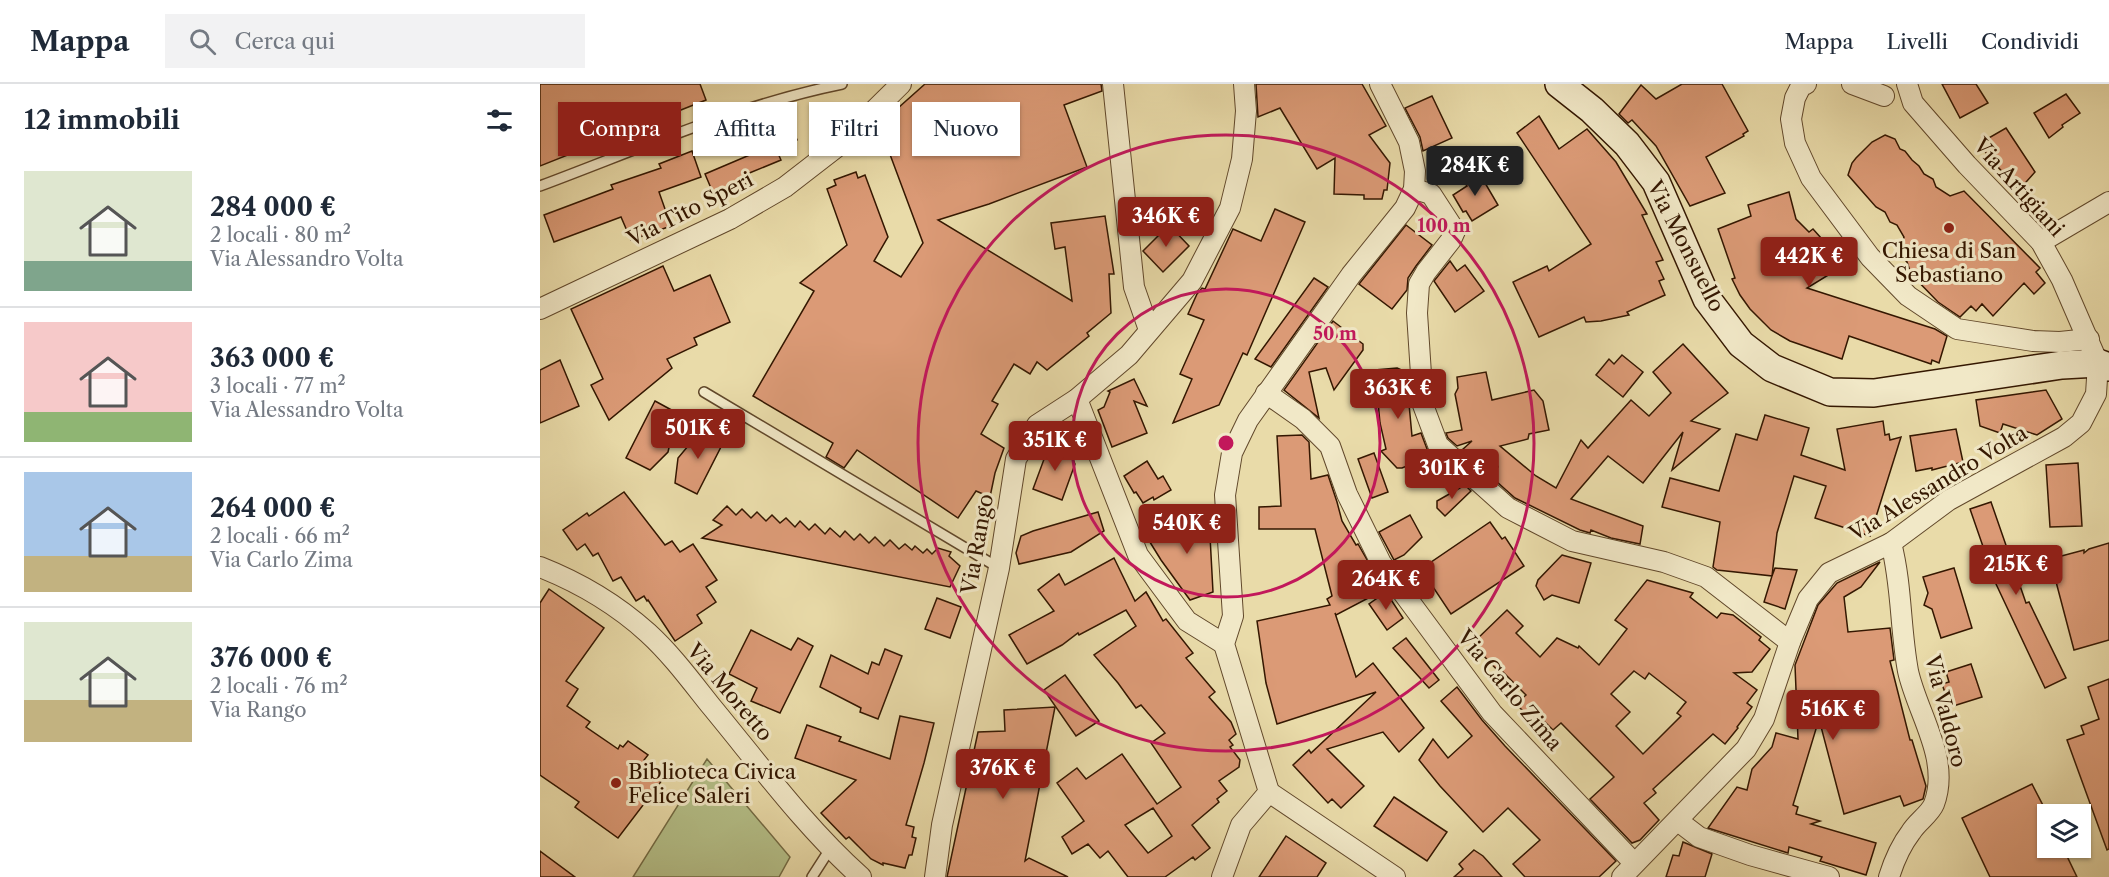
<!DOCTYPE html>
<html lang="it">
<meta charset="utf-8">
<style>
:root{--surface:#fff;--page:#f2f2f3;--text:#1f2937;--muted:#747a83;--line:#e0e1e3;--accent:#8f2418}
body{margin:0;font-family:"Libre Caslon Text",serif;background:var(--page);color:var(--text);height:100vh;display:flex;flex-direction:column;font-size:22px;white-space:nowrap}
*{box-sizing:border-box;margin:0}
p{font-size:20px;color:var(--muted)}
.icon{flex:none;width:33px;height:33px;fill:none;stroke:currentColor;stroke-width:2;stroke-linecap:round;stroke-linejoin:round}
.map{position:relative;flex:1;overflow:hidden}
.panel{display:flex;flex-direction:column;background:var(--surface);width:540px}
.panel>*{flex:none}
.guide{position:absolute;left:18px;top:18px;width:570px;height:54px;display:flex;gap:12px}
.fabs{position:absolute;left:1497px;top:720px;display:grid;gap:12px}
.fabs a{display:grid;place-items:center;width:54px;height:54px;border-radius:0px;background:var(--surface);box-shadow:0 2px 4px #0004;font-size:30px}
.price{position:absolute;translate:-50% -51px;padding:0 14px;border-radius:6px;background:var(--accent);color:#fff;font-size:20px;line-height:39px;filter:drop-shadow(0 2px 3px #0008)}
.price::after{content:'';position:absolute;left:50%;top:36px;width:18px;height:14px;margin-left:-9px;background:inherit;clip-path:polygon(0 0,100% 0,50% 100%)}
.price.active{background:#222;color:#fff}
ul{padding:0;list-style:none}
li{display:flex;align-items:center;gap:18px;height:150px;padding:0 24px}
li+li{border-top:2px solid var(--line)}
li span{display:grid;place-items:center;flex:none;width:168px;height:120px;border-radius:0px;color:#555}
li>.icon{margin-inline-start:auto}
span .icon{width:72px;height:72px;fill:#fffc;stroke-width:1}
li b{font-size:26px}
h2{display:flex;justify-content:space-between;align-items:center;height:72px;padding:0 24px;font-size:26px}
.chip{padding:0 21px;border-radius:0px;background:var(--surface);box-shadow:0 2px 4px #0004;font-size:21px;line-height:54px}
.chip.active{background:var(--accent);color:#fff}
header{display:flex;align-items:center;gap:36px;box-sizing:border-box;height:84px;padding:0 30px;background:var(--surface);border-bottom:2px solid var(--line)}
header strong{font-size:28px}
nav{display:flex;gap:33px;margin-inline-start:auto;font-size:21px}
.search{width:420px;height:54px;background:var(--page);display:flex;align-items:center;gap:15px;box-sizing:border-box;padding:0 21px;border-radius:0px;color:var(--muted);font-size:22px}
main{display:flex;flex:1;min-height:0}
.map>svg:first-child{display:block}
.green{fill:#b5c089;stroke:#746c45;stroke-width:1.5}
.building{fill:#db9a76;stroke:#341701;stroke-width:1.5;fill-rule:evenodd}
.lines{fill:none;stroke-linecap:round;stroke-linejoin:round}
.lane-casing{stroke:#61482b;stroke-width:12}
.street-casing{stroke:#61482b;stroke-width:22}
.secondary-casing{stroke:#341701;stroke-width:30}
.lane{stroke:#f1e8c7;stroke-width:9}
.street{stroke:#f1e8c7;stroke-width:20}
.secondary{stroke:#f1e8c7;stroke-width:27}
.ring{fill:none;stroke:#c2185b;stroke-width:3}
.poi-dot{fill:#8f2418;stroke:#f1e8c7;stroke-width:2}
.labels{text-anchor:middle;dominant-baseline:central;stroke-width:6;stroke-linejoin:round;paint-order:stroke}
.street-label{font-size:21px;fill:#341701;stroke:#f1e8c7}
.poi-label{font-size:21px;fill:#341701;stroke:#f1e8c7}
.centre{fill:#c2185b;stroke:#f1e8c7;stroke-width:3}
.ring-label{font-size:18px;text-anchor:middle;font-weight:bold;fill:#c2185b;stroke:#f1e8c7;stroke-width:6;stroke-linejoin:round;paint-order:stroke}
</style>
<header>
<strong>Mappa</strong>
<div class="search"><svg class="icon" aria-label="search" viewBox="0 0 24 24"><circle cx="10" cy="10" r="6"/><path d="M15 15l6 6"/></svg>Cerca qui</div>
<nav><a>Mappa</a><a>Livelli</a><a>Condividi</a></nav>
</header>
<main>
<section class="panel">
<h2>12 immobili<svg class="icon" aria-label="filters" viewBox="0 0 24 24"><path d="M4 7h16M4 17h16"/><circle cx="9" cy="7" r="2"/><circle cx="15" cy="17" r="2"/></svg></h2>
<ul>
<li><span style="background:linear-gradient(#dfe7d0 75%,#7fa58c 0)"><svg class="icon" aria-label="home" viewBox="0 0 24 24"><path d="M3 11l9-7 9 7M6 9v11h12V9"/></svg></span><div><b>284 000 €</b><p>2 locali · 80 m²</p><p>Via Alessandro Volta</p></div></li>
<li><span style="background:linear-gradient(#f6c9c9 75%,#8fb573 0)"><svg class="icon" aria-label="home" viewBox="0 0 24 24"><path d="M3 11l9-7 9 7M6 9v11h12V9"/></svg></span><div><b>363 000 €</b><p>3 locali · 77 m²</p><p>Via Alessandro Volta</p></div></li>
<li><span style="background:linear-gradient(#a9c7e8 70%,#c2b280 0)"><svg class="icon" aria-label="home" viewBox="0 0 24 24"><path d="M3 11l9-7 9 7M6 9v11h12V9"/></svg></span><div><b>264 000 €</b><p>2 locali · 66 m²</p><p>Via Carlo Zima</p></div></li>
<li><span style="background:linear-gradient(#dfe7d0 65%,#c2b280 0)"><svg class="icon" aria-label="home" viewBox="0 0 24 24"><path d="M3 11l9-7 9 7M6 9v11h12V9"/></svg></span><div><b>376 000 €</b><p>2 locali · 76 m²</p><p>Via Rango</p></div></li>
</ul>
</section>
<div class="map">
<svg width="1569" height="793" viewBox="0 0 1569 793">
<rect width="100%" height="100%" fill="#e9dba9"/>
<filter id="stains"><feTurbulence type="fractalNoise" baseFrequency=".00333" numOctaves="4"/><feColorMatrix values="0 0 0 0 .2 0 0 0 0 .09 0 0 0 0 .02 0 0 0 .5 -.17"/></filter>
<radialGradient id="worn" r=".72"><stop offset=".6" stop-color="#630" stop-opacity="0"/><stop offset="1" stop-color="#630" stop-opacity=".3"/></radialGradient>
<polygon class="green" points="167,675 250,773 239,793 93,793"/>
<g class="building">
<polygon points="0,0 160,0 166,16 0,82"/>
<polygon points="385,0 561,0 562,7 524,21 547,83 449,120 398,136 532,217 525,163 515,165 511,139 565,132 574,190 569,190 571,229 547,249 549,252 507,286 497,278 490,290 474,280 452,317 458,320 441,350 464,364 455,389 450,413 436,407 418,434 317,366 304,384 286,373 293,359 213,312 274,207 260,199 307,161 287,105 296,101 294,96 316,88 318,94 325,91 348,153 334,177 361,193 383,159 339,41"/>
<polygon points="716,0 822,0 846,42 829,51 850,79 847,106 844,106 842,115 824,115 824,111 794,110 795,74 777,85 740,24 718,33"/>
<polygon points="1142,0 1182,0 1208,47 1203,50 1204,52 1166,73 1185,109 1150,122 1116,62 1092,36 1088,39 1079,30 1101,1 1116,15"/>
<polygon points="1402,0 1436,0 1448,19 1420,34"/>
<polygon points="1526,10 1540,29 1522,41 1523,43 1509,54 1494,29"/>
<polygon points="892,12 912,54 883,67 880,53 865,24"/>
<polygon points="999,32 1019,65 1047,45 1076,78 1107,130 1102,131 1123,176 1116,178 1124,195 1119,197 1125,211 1087,228 1089,231 1061,237 1046,238 1044,233 999,253 973,198 1007,182 1009,187 1051,160 977,49"/>
<polygon points="242,37 251,41 257,56 237,67 241,76 207,90 210,98 197,103 198,106 176,116 165,90 212,70 211,60 216,50"/>
<polygon points="1466,44 1495,88 1479,106 1456,81 1454,82 1440,59"/>
<polygon points="1345,51 1355,55 1360,65 1365,67 1372,76 1379,82 1384,90 1393,95 1396,103 1410,112 1424,107 1500,184 1496,188 1505,199 1494,210 1484,199 1453,232 1442,220 1436,227 1431,222 1420,233 1398,218 1371,190 1367,178 1359,170 1364,153 1357,141 1350,138 1345,128 1336,123 1308,91 1312,79 1316,74 1332,58"/>
<polygon points="152,67 161,93 119,108 131,142 91,156 81,133 14,158 4,131 73,105 71,101 121,84 119,80"/>
<polygon points="938,87 958,121 932,137 926,127 923,128 913,111 927,102 923,96"/>
<polygon points="1249,108 1256,135 1269,148 1273,145 1290,164 1303,182 1267,204 1395,245 1407,252 1399,279 1392,276 1391,280 1309,252 1302,275 1250,257 1231,246 1210,225 1200,211 1192,195 1195,194 1178,145 1211,132 1208,121"/>
<polygon points="735,125 765,138 707,271 703,269 679,321 633,339 652,295 640,290 664,236 648,230 657,210 662,204 665,205 693,145 721,157"/>
<polygon points="629,141 649,162 623,188 603,167"/>
<polygon points="866,141 892,161 876,182 868,194 867,206 852,225 819,200"/>
<polygon points="910,177 917,187 925,181 944,207 915,228 894,197"/>
<polygon points="123,182 134,207 170,191 190,238 154,254 157,261 127,275 132,284 69,336 51,301 63,295 31,225"/>
<polygon points="774,194 788,203 731,283 715,275"/>
<polygon points="793,237 823,260 823,266 794,306 786,284 769,288 779,334 744,306"/>
<polygon points="1143,260 1188,309 1151,337 1180,345 1132,386 1143,348 1103,399 1068,372 1031,415 1103,442 1100,460 1071,454 1051,446 1050,449 1040,446 975,414 947,389 958,383 952,370 934,377 922,366 932,357 917,362 908,354 906,349 922,346 915,310 918,304 917,293 946,288 952,316 994,306 1003,317 1009,346 989,350 988,355 960,362 996,392 1016,404 1041,356 1048,364 1091,316 1109,332 1131,309 1113,288"/>
<polygon points="1082,271 1103,288 1083,313 1056,291 1069,275 1074,280"/>
<polygon points="20,276 39,322 0,339 0,286"/>
<polygon points="857,284 866,288 872,352 881,349 887,365 892,372 862,384 857,384 841,367 846,365 840,339 835,286"/>
<polygon points="594,295 607,322 594,317 607,349 572,363 558,326 564,323 570,308 568,307"/>
<polygon points="1506,306 1522,335 1497,351 1463,340 1460,349 1440,342 1436,316"/>
<polygon points="115,317 137,329 128,368 110,386 86,374"/>
<polygon points="1225,331 1269,344 1261,371 1305,386 1297,345 1343,337 1345,351 1349,350 1350,356 1361,353 1330,452 1275,434 1286,402 1254,392 1237,449 1232,492 1235,484 1257,486 1245,525 1224,518 1232,492 1177,486 1173,483 1180,438 1122,423 1130,394 1179,407 1196,350 1217,356"/>
<polygon points="164,343 186,353 157,410 135,399 138,374"/>
<polygon points="1416,345 1423,378 1392,386 1392,384 1376,387 1370,352"/>
<polygon points="762,351 769,358 771,395 788,391 797,418 802,437 816,461 818,460 838,495 830,502 836,510 796,531 795,529 816,593 833,579 884,644 859,668 843,648 787,665 824,702 801,724 792,715 788,719 753,681 769,666 771,669 836,608 737,640 726,599 717,537 790,521 787,515 792,512 775,445 719,445 719,423 741,422 737,352"/>
<polygon points="510,359 522,364 527,362 535,380 522,416 493,405"/>
<polygon points="834,369 848,408 832,414 818,375"/>
<polygon points="607,377 618,395 623,392 631,406 614,416 613,413 603,419 596,408 594,409 584,392"/>
<polygon points="1538,379 1542,442 1510,443 1506,381"/>
<polygon points="925,401 931,407 905,432 897,424 897,417"/>
<polygon points="84,408 125,461 132,457 140,468 153,460 177,496 166,503 176,518 157,531 162,539 135,557 108,516 107,517 104,512 96,517 81,493 73,497 58,469 53,472 45,460 37,466 23,446 47,429 49,432"/>
<polygon points="1451,418 1486,519 1489,518 1526,594 1505,604 1456,500 1430,425"/>
<polygon points="187,422 196,431 202,425 211,434 217,428 226,437 232,431 240,439 246,434 255,443 260,437 269,446 275,440 285,450 290,444 300,453 305,447 314,456 320,450 329,459 335,453 344,462 350,456 359,465 365,460 372,466 375,462 383,469 387,465 392,470 398,464 411,468 409,472 420,482 410,503 162,454 182,441 173,436"/>
<polygon points="648,426 670,452 673,508 650,516 621,476 608,455 631,443 630,441"/>
<polygon points="558,428 564,447 531,468 479,480 476,469 481,452 493,447"/>
<polygon points="870,431 882,453 864,471 854,476 839,448"/>
<polygon points="950,438 962,455 965,453 984,482 911,530 881,485"/>
<polygon points="1569,459 1569,556 1534,566 1510,475 1544,466 1544,469 1549,465"/>
<polygon points="1022,471 1051,479 1039,519 1012,511 1004,516 996,502 998,496"/>
<path d="M574,474L595,517L606,508L623,537L626,535L653,569L646,574L675,608L669,613L691,638L696,650L689,656L693,661L690,663L700,676L699,683L679,697L687,707L677,715L679,718L652,741L670,764L655,776L653,773L625,793H588L568,767L560,774L548,760L532,770L522,753L544,737L517,699L537,684L546,695L582,670L617,720L641,703L611,659L625,649L601,621L596,624L578,599L554,571L596,542L586,526L539,551L538,549L522,561L487,580L469,551L514,527L498,506L519,490L525,501ZM613,724L632,752L608,769L585,741Z"/>
<polygon points="1340,478 1321,503 1304,513 1308,548 1350,544 1354,576 1350,577 1370,656 1372,656 1386,702 1383,715 1364,722 1360,712 1304,730 1279,635 1253,721 1258,723 1256,730 1280,737 1271,740 1336,759 1326,791 1280,777 1282,773 1249,763 1248,769 1168,744 1197,703 1207,706 1212,685 1232,663 1236,649 1258,655 1255,581 1278,521 1297,499"/>
<polygon points="1414,484 1432,544 1401,554 1392,525 1384,521 1388,509 1383,493"/>
<path d="M1107,496L1153,509L1150,513L1177,534L1181,529L1193,531L1221,553L1219,556L1230,565L1212,588L1194,589L1217,606L1207,619L1212,623L1197,643L1198,644L1185,660L1173,650L1113,705L1116,709L1104,719L1119,736L1100,756L1092,759L1050,715L1074,693L1021,639L1013,646L1005,638L1000,644L976,620L986,611L963,588L961,590L942,570L944,568L934,558L967,526L983,542L976,549L1000,573L1017,554L1038,564L1039,562L1059,581L1087,545L1075,536ZM1094,587L1105,595L1109,589L1146,618L1137,629L1141,632L1103,670L1076,642L1090,628L1071,610Z"/>
<polygon points="9,505 64,544 26,597 38,605 27,622 50,638 46,643 78,665 80,661 83,663 88,657 108,671 104,676 126,691 78,754 35,723 39,718 0,691 0,519"/>
<polygon points="846,508 863,534 847,546 829,520"/>
<polygon points="397,514 421,523 410,554 385,545"/>
<polygon points="211,546 251,566 258,554 273,562 240,629 211,617 217,604 189,590"/>
<polygon points="866,554 899,596 889,604 853,564"/>
<polygon points="345,565 362,572 338,635 320,628 321,624 280,603 291,571 328,590 332,578 339,581"/>
<polygon points="1431,580 1442,613 1410,623 1402,600 1409,598 1406,588"/>
<polygon points="525,591 559,637 536,652 504,606"/>
<polygon points="1569,595 1569,765 1567,766 1527,656 1544,650 1541,642 1559,635 1548,603"/>
<polygon points="917,603 942,636 965,662 1076,777 1059,793 985,793 973,780 1000,756 968,724 943,748 900,702 879,676 893,655 908,674 932,652 901,617"/>
<polygon points="515,623 485,777 489,774 528,793 407,793 438,648 465,647 464,626"/>
<polygon points="360,632 394,639 384,679 366,741 374,743 372,753 376,754 372,771 369,771 365,784 343,779 343,781 331,775 309,753 306,755 281,729 316,696 255,674 267,641 301,653 299,657 350,675"/>
<polygon points="1492,700 1508,731 1508,764 1523,764 1537,793 1450,793 1422,734"/>
<polygon points="854,713 907,748 887,777 834,742"/>
<polygon points="746,752 786,779 777,793 719,793"/>
<polygon points="1143,758 1172,770 1165,793 1126,793 1133,771 1139,772"/>
<polygon points="934,766 943,772 962,793 914,793 923,785 919,780"/>
<polygon points="0,767 35,793 0,793"/>
</g>
<g class="lines">
<defs>
<g id="lane">
<path d="M0,102C99,65 198,21 302,0"/>
<polyline points="164,308 459,484"/>
<polyline points="272,793 290,765"/>
</g>
<g id="street">
<polyline points="573,0 594,203 609,246"/>
<polyline points="1266,0 1261,2 1255,14 1251,35 1255,59 1271,94 1330,173 1368,212 1417,245 1493,257 1520,258 1549,255"/>
<polyline points="1312,0 1344,12"/>
<polyline points="874,105 891,110 915,147 911,156 886,188 879,200 877,229 883,321 898,361 968,424 1032,457 1124,478 1166,493 1250,558"/>
<polyline points="1501,158 1569,118"/>
<polyline points="0,225 190,135 245,103 298,62 361,0"/>
<polyline points="726,309 763,335 790,362 807,410 841,479 952,629 1094,779"/>
<polyline points="537,315 598,471 647,537 684,560"/>
<path d="M0,483C38,498 77,521 108,549C132,571 151,597 171,622C219,680 265,743 321,793"/>
<polyline points="729,708 855,793"/>
<polyline points="1138,737 1159,753 1210,771 1289,793"/>
<polyline points="395,793 402,741 459,484 476,375 497,341 537,315 589,271 652,197 690,124 702,75 706,27 704,0"/>
<polyline points="682,793 701,741 729,708 684,560 693,532 685,411 692,369 708,336 811,191 865,124 874,105 875,87 869,58 840,0"/>
<polyline points="1082,793 1206,665 1224,635 1250,558 1268,515 1289,489 1351,459 1409,416 1524,353 1541,339 1556,310 1558,279 1522,196 1501,158 1427,81 1373,19 1367,0"/>
<path d="M1349,793C1354,777 1361,761 1371,748C1377,738 1390,730 1394,720C1411,675 1377,629 1368,587C1360,544 1362,501 1351,459"/>
</g>
<polyline id="secondary" points="1019,0 1052,26 1087,60 1116,98 1167,215 1201,260 1232,284 1290,308 1334,309 1522,281 1558,279 1569,283"/>
</defs>
<use href="#lane" class="lane-casing"/>
<use href="#street" class="street-casing"/>
<use href="#secondary" class="secondary-casing"/>
<use href="#lane" class="lane"/>
<use href="#street" class="street"/>
<use href="#secondary" class="secondary"/>
</g>
<g class="ring">
<circle cx="686" cy="359" r="154"/>
<circle cx="686" cy="359" r="308"/>
</g>
<g class="poi-dot">
<circle cx="1409" cy="144" r="6"/>
<circle cx="76" cy="699" r="6"/>
</g>
<g class="labels">
<g class="street-label">
<text transform="translate(1479 103) rotate(48)">Via Artigiani</text>
<text transform="translate(150 125) rotate(-27)">Via Tito Speri</text>
<text transform="translate(1146 162) rotate(63)">Via Monsuello</text>
<text transform="translate(1398 399) rotate(-31)">Via Alessandro Volta</text>
<text transform="translate(437 460) rotate(-80)">Via Rango</text>
<text transform="translate(970 606) rotate(50)">Via Carlo Zima</text>
<text transform="translate(190 608) rotate(50)">Via Moretto</text>
<text transform="translate(1406 627) rotate(76)">Via Valdoro</text>
</g>
<g class="poi-label">
<text x="1409" y="166">Chiesa di San<tspan x="1409" dy="24">Sebastiano</tspan></text>
<text x="88" y="687" text-anchor="start">Biblioteca Civica<tspan x="88" dy="24">Felice Saleri</tspan></text>
</g>
</g>
<circle cx="686" cy="359" r="9" class="centre"/>
<g class="ring-label">
<text x="904" y="148">100 m</text>
<text x="795" y="256">50 m</text>
</g>
<rect width="100%" height="100%" filter="url(#stains)"/>
<rect width="100%" height="100%" fill="url(#worn)"/>
</svg>
<div class="fabs">
<a><svg class="icon" aria-label="layers" viewBox="0 0 24 24"><path d="M12 4l9 5-9 5-9-5zM3 14l9 5 9-5"/></svg></a>
</div>
<b class="price active" style="left:935px;top:113px">284K €</b>
<b class="price" style="left:626px;top:164px">346K €</b>
<b class="price" style="left:1269px;top:204px">442K €</b>
<b class="price" style="left:858px;top:336px">363K €</b>
<b class="price" style="left:158px;top:376px">501K €</b>
<b class="price" style="left:515px;top:388px">351K €</b>
<b class="price" style="left:912px;top:416px">301K €</b>
<b class="price" style="left:647px;top:471px">540K €</b>
<b class="price" style="left:1476px;top:512px">215K €</b>
<b class="price" style="left:846px;top:527px">264K €</b>
<b class="price" style="left:1293px;top:657px">516K €</b>
<b class="price" style="left:463px;top:716px">376K €</b>
<div class="guide">
<a class="chip active">Compra</a>
<a class="chip">Affitta</a>
<a class="chip">Filtri</a>
<a class="chip">Nuovo</a>
</div>
</div>
</main>
